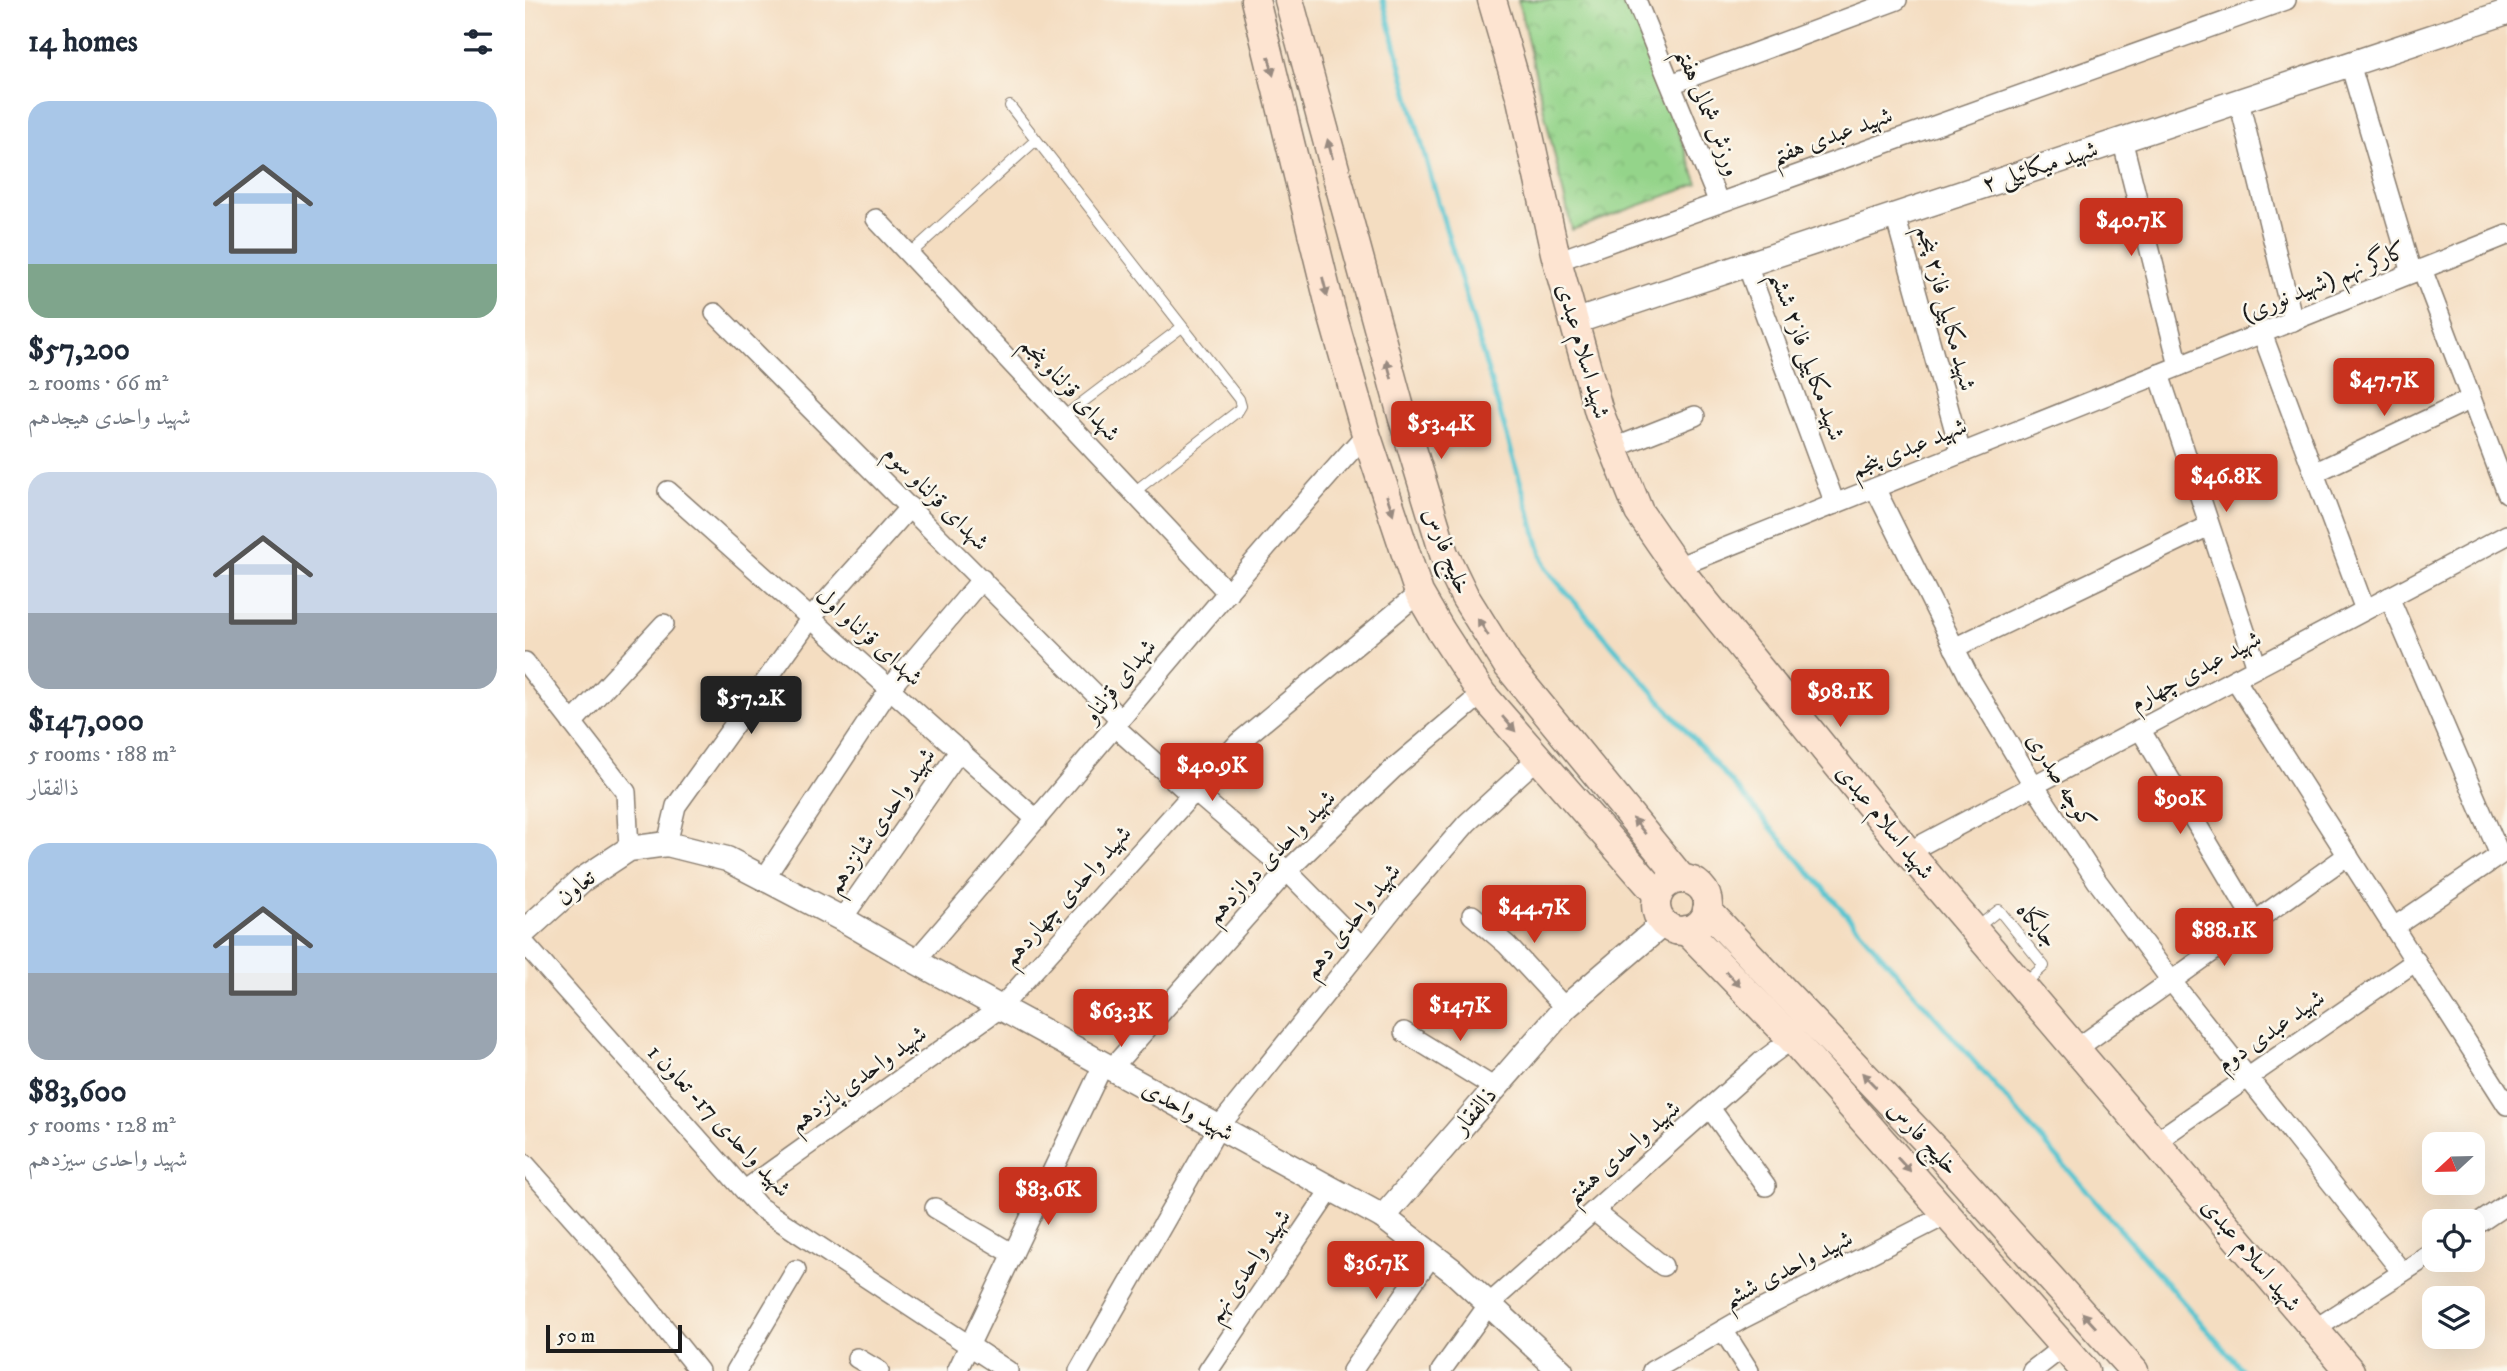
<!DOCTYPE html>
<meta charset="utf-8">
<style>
:root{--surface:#fff;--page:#f6f6f7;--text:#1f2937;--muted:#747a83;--accent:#c8321e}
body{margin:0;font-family:"IM FELL DW Pica",Amiri,serif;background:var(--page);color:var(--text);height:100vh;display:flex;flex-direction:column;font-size:26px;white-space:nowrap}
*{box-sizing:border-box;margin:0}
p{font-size:23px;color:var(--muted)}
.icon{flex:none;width:38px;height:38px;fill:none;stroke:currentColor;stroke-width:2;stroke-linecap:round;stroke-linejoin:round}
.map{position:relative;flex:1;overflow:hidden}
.sheet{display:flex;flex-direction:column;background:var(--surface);width:525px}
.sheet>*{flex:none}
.needle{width:46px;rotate:248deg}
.controls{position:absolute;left:1897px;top:1132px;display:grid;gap:14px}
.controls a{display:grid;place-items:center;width:63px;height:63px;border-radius:14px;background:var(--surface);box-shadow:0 7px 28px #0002;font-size:35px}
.scale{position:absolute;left:21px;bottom:18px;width:136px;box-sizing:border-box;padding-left:7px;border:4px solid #1c1c1c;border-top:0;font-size:19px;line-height:24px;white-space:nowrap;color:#1c1c1c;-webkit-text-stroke:5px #fbf7ec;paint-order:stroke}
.price{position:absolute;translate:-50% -60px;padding:0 16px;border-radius:7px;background:var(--accent);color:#fff;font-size:23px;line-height:46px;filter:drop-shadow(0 2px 4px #0008)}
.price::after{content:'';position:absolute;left:50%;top:42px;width:21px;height:16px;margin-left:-10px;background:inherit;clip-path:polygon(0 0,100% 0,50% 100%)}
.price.active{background:#222;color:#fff}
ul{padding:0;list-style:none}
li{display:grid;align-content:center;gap:14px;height:371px;padding:0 28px}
li span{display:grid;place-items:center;height:217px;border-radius:21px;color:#555}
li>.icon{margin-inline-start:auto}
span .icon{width:126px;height:126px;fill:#fffc;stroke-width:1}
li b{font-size:30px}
h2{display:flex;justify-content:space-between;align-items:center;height:84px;padding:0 28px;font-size:30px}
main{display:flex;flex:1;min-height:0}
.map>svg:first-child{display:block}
.park{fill:url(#park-crowns);stroke:#587853;stroke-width:2}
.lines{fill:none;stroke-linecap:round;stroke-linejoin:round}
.stream{stroke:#59c5d0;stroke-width:5}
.service-casing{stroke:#887c6e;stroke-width:12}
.minor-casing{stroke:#887c6e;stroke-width:22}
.tertiary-casing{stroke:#887c6e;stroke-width:27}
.secondary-casing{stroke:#887c6e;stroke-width:31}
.service{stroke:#fff;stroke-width:10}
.minor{stroke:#fff;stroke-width:19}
.tertiary{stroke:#fff;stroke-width:24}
.secondary{stroke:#fde4d1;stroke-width:28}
.oneway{fill:#988a80}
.labels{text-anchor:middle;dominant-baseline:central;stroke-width:5;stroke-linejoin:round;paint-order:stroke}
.street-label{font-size:24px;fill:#1c1c1c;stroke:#fbf7ec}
</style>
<main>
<section class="sheet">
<h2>14 homes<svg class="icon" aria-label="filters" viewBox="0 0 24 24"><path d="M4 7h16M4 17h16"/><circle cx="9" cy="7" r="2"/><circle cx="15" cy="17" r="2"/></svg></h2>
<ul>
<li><span style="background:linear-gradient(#a9c7e8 75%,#7fa58c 0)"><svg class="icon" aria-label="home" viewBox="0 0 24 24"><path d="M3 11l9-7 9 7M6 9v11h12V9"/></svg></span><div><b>$57,200</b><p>2 rooms · 66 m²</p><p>شهید واحدی هیجدهم</p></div></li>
<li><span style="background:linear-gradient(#c9d6e8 65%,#9aa5b1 0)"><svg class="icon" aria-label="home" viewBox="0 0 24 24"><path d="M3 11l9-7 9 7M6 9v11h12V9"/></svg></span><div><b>$147,000</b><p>5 rooms · 188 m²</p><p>ذالفقار</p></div></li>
<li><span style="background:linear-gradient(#a9c7e8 60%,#9aa5b1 0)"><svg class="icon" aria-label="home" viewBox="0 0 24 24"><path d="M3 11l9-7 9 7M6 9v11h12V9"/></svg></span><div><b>$83,600</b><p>5 rooms · 128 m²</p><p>شهید واحدی سیزدهم</p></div></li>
</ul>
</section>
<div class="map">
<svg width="1982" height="1371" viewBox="0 0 1982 1371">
<defs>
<pattern id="park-crowns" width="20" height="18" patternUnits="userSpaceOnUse" patternTransform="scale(1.75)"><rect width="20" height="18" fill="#94d48a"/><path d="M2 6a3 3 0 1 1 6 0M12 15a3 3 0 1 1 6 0" fill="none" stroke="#7fb576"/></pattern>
</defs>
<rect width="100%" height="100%" fill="#fbf7ec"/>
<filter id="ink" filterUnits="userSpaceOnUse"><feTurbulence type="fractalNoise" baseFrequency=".0143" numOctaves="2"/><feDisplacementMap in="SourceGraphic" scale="14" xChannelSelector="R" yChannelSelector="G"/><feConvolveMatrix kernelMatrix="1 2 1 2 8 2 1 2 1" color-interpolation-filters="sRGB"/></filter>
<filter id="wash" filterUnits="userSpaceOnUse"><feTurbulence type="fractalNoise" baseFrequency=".00686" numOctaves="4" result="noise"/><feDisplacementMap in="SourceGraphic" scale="28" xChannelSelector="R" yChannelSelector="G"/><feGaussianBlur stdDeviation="1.57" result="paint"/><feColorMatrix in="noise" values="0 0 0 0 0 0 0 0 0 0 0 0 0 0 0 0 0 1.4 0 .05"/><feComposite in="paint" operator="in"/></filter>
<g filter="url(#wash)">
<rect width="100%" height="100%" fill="#f4ddc1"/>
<polygon class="park" points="993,0 1104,0 1173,184 1047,230"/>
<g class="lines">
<polyline class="stream" points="858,0 903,167 1021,569 1718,1371"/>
</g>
</g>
<g filter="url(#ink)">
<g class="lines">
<defs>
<g id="service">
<polyline points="485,106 714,399 716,406 713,411 609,492"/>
<polyline points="385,254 511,140"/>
<polyline points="538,417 657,327"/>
<polyline points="1450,929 1474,910 1519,966 1498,985"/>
</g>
<g id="minor">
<polyline points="1111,0 1194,203"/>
<polyline points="1825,64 1887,273"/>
<polyline points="1146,84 1372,0"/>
<polyline points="1714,101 1768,321"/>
<polyline points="1597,139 1654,366"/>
<polyline points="1370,215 1436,453"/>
<polyline points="351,219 703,593"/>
<polyline points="1032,261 1761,0"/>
<polyline points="1222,265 1310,504"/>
<polyline points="1897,269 1982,493"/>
<polyline points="190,313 595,719"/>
<polyline points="1737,333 1840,610"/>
<polyline points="1634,374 1732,667"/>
<polyline points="1089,448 1170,416"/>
<polyline points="1789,473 1946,399"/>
<polyline points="1350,488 1445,679 1503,776 1572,881 1651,987 1877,1272"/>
<polyline points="143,491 512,820"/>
<polyline points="1152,567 1982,235"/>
<polyline points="1864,597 1975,855 1869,927"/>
<polyline points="1429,648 1684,526"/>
<polyline points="0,662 101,792 104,849"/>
<polyline points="1710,679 1982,1105"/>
<polyline points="47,723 139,624"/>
<polyline points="589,726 666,795"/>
<polyline points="1615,729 1730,922"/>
<polyline points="670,792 762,871 837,947"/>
<polyline points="142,844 151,806 286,618 385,507"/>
<polyline points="1383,852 1982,535"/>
<polyline points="239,879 365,688 457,579"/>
<polyline points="947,915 982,945 1040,1008"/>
<polyline points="317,919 435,750"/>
<polyline points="0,944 234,1207 483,1371"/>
<path d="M390,961C542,787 686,606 841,434"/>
<polyline points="879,1032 970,1088"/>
<polyline points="1551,1049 1823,855"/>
<polyline points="586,1069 762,871 868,769 957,694"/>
<polyline points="1185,1108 1241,1186"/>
<polyline points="1630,1142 1891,961"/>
<polyline points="0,1164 81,1255 174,1371"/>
<polyline points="220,1190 475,1008 713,743 894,593"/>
<polyline points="410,1208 488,1254"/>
<polyline points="1069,1211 1138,1266"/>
<polyline points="1948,1227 1982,1204"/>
<polyline points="1790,1329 1909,1252"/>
<polyline points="1198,1330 1224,1371"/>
<polyline points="332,1358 354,1371"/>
<polyline points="211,1371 271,1270"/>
<polyline points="432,1371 578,1065"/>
<polyline points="554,1371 693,1128 876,899 942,823 1013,758"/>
<polyline points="683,1371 806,1189"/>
<polyline points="827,1371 907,1255"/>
<polyline points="916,1371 964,1304 1236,1062 1267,1039"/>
<polyline points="1127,1371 1217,1319 1423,1214"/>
<polyline points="1507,1371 1538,1347"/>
</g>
<g id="tertiary">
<polyline points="1049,322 1982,12"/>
<polyline points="0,931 57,880 104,849 142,844 202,859 321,921 390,961 858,1217 928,1271 1036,1371"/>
<polyline points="858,1217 1040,1008 1139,923"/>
</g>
<g id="secondary">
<polyline points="730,0 807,314 841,434 894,593 916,631 957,694 1133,895"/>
<polyline points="764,0 878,419 919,554 940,597 983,666 1157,879"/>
<polyline points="967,0 996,99 1030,253 1074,412 1114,512 1152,567 1383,852 1825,1371"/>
<circle cx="1157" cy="905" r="26"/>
<polyline points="1182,910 1413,1153 1609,1371"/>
<polyline points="1161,930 1267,1039 1560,1371"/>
</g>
</defs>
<use href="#service" class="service-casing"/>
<use href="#minor" class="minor-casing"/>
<use href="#tertiary" class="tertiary-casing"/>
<use href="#secondary" class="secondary-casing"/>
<use href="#service" class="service"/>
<use href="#minor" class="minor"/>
<use href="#tertiary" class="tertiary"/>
<use href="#secondary" class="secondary"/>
</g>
<defs><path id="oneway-solid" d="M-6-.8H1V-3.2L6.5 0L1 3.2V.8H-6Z" transform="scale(1.75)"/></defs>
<g class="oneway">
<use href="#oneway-solid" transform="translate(746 66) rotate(76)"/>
<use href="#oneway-solid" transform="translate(805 149) rotate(-105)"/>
<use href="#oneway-solid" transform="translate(800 287) rotate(76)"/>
<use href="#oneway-solid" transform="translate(864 369) rotate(-105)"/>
<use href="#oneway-solid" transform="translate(865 505) rotate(71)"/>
<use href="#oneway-solid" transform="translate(958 627) rotate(-122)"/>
<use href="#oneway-solid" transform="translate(984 724) rotate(49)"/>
<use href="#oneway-solid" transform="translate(1114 826) rotate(-129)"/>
<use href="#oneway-solid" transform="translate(1208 979) rotate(46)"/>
<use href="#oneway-solid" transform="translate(1344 1080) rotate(-134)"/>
<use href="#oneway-solid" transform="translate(1379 1165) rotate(48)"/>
<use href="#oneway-solid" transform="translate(1564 1320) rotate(-132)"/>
</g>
</g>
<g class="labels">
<g class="street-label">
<text transform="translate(1183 112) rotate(68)">ورزش شمالی هفتم</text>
<text transform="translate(1307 136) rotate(-20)">شهید عبدی هفتم</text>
<text transform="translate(1515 167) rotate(-18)">شهید میکائیلی ۲</text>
<text transform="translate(1799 282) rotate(-22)">کارگر نهم (شهید نوری)</text>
<text transform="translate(1421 308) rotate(75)">شهید مکاییلی فاز۲ پنجم</text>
<text transform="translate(1058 351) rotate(74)">شهید اسلام عبدی</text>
<text transform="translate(1282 356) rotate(70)">شهید مکاییلی فاز۲ ششم</text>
<text transform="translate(545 389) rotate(47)">شهدای قزلناو پنجم</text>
<text transform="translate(1384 448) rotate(-22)">شهید عبدی پنجم</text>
<text transform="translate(411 498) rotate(45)">شهدای قزلناو سوم</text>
<text transform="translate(922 551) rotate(68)">خلیج فارس</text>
<text transform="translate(344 637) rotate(42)">شهدای قزلناو اول</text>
<text transform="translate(1671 671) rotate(-28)">شهید عبدی چهارم</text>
<text transform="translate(595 681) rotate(-51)">شهدای قزلناو</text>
<text transform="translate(1536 781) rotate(58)">کوچه صدری</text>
<text transform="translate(356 821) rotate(-55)">شهید واحدی شانزدهم</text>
<text transform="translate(1360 822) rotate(51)">شهید اسلام عبدی</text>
<text transform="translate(746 857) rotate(-46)">شهید واحدی دوازدهم</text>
<text transform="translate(51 888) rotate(-39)">تعاون</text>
<text transform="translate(542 896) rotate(-48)">شهید واحدی چهاردهم</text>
<text transform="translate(827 921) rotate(-51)">شهید واحدی دهم</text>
<text transform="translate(1512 925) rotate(50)">جایگاه</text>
<text transform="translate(1746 1031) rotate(-35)">شهید عبدی دوم</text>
<text transform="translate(333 1079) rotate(-36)">شهید واحدی پانزدهم</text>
<text transform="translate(663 1111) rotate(29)">شهید واحدی</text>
<text transform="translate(950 1111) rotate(-49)">ذالفقار</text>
<text transform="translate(194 1121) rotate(47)">شهید واحدی 17- تعاون 1</text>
<text transform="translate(1398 1138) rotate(47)">خلیج فارس</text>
<text transform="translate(1098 1152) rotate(-41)">شهید واحدی هشتم</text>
<text transform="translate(1726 1255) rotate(50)">شهید اسلام عبدی</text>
<text transform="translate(724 1266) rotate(-56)">شهید واحدی نهم</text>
<text transform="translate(1263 1269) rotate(-27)">شهید واحدی ششم</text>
</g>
</g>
</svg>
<div class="controls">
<a><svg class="needle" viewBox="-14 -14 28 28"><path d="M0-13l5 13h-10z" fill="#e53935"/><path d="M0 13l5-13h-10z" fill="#747a83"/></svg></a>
<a><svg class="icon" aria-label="locate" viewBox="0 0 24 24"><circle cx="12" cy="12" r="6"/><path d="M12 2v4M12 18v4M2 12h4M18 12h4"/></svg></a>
<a><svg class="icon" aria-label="layers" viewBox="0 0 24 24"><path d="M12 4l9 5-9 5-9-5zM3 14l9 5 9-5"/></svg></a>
</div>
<div class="scale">50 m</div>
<b class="price" style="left:1606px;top:258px">$40.7K</b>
<b class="price" style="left:1859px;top:418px">$47.7K</b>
<b class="price" style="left:916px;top:461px">$53.4K</b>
<b class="price" style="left:1701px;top:514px">$46.8K</b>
<b class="price" style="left:1315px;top:729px">$98.1K</b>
<b class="price active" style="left:226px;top:736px">$57.2K</b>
<b class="price" style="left:687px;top:803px">$40.9K</b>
<b class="price" style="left:1655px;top:836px">$90K</b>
<b class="price" style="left:1009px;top:945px">$44.7K</b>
<b class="price" style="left:1699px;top:968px">$88.1K</b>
<b class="price" style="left:935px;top:1043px">$147K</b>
<b class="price" style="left:596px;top:1049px">$63.3K</b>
<b class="price" style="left:523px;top:1227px">$83.6K</b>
<b class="price" style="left:851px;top:1301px">$36.7K</b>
</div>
</main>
